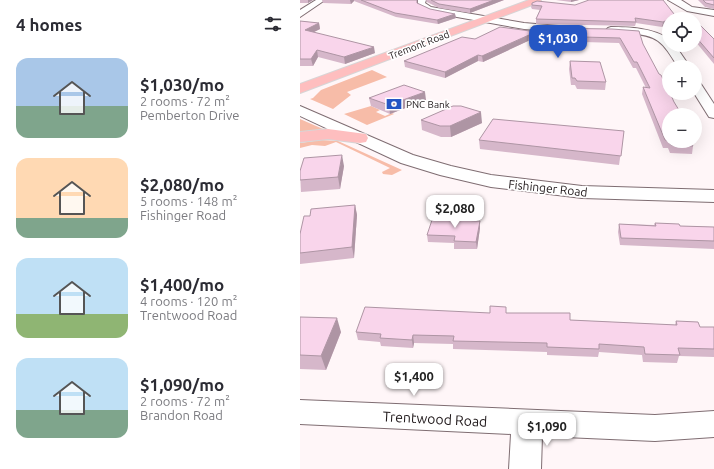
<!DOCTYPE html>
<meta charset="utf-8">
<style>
:root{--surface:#fff;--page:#f2f2f3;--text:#2b2b33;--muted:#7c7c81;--accent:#2556c4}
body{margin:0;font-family:Ubuntu,sans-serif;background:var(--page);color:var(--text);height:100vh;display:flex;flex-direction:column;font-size:15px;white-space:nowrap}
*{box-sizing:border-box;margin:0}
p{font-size:13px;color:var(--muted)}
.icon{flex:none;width:22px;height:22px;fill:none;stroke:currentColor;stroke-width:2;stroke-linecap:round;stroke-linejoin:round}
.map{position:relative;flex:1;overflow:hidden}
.side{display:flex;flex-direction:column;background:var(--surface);width:300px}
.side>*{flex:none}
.fabs{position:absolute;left:362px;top:12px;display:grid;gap:8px}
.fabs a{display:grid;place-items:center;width:40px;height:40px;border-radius:50%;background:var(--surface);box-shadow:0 4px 16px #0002;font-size:20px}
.price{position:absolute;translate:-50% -34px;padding:0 9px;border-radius:8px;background:#fff;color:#222;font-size:13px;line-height:26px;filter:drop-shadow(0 1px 2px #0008)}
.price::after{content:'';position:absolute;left:50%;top:24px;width:12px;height:9px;margin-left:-6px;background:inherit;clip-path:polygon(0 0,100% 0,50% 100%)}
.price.current{background:var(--accent);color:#fff}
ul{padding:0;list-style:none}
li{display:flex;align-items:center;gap:12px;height:100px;padding:0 16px}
li span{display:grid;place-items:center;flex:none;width:112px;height:80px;border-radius:12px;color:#555}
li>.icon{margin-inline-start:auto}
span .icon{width:48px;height:48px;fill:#fffc;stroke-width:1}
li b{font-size:17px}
h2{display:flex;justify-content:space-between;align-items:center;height:48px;padding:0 16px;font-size:17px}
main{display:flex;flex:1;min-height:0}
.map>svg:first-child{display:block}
.green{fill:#f7bca8}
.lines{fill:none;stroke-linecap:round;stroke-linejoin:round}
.minor-casing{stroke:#7f6d72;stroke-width:2}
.secondary-casing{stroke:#7f6d72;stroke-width:2}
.primary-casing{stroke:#d7d5d6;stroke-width:2}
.minor{fill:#fff;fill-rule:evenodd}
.secondary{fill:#fff;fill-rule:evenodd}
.primary{fill:#febebf;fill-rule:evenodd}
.wall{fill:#d6b7ca}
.shaded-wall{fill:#ae95a4}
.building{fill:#f9d5eb;stroke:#ae95a4}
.labels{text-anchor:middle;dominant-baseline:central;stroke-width:3.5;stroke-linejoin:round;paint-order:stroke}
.far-street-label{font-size:10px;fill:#1f181a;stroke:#fff}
.far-poi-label{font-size:10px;fill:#1f181a;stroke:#fff;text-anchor:start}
.street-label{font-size:12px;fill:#1f181a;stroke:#fff}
.near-street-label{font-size:14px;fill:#1f181a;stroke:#fff}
</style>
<main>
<section class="side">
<h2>4 homes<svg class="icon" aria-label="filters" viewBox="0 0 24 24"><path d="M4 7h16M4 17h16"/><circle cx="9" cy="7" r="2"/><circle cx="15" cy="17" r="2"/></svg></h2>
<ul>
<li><span style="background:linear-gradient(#a9c7e8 60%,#7fa58c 0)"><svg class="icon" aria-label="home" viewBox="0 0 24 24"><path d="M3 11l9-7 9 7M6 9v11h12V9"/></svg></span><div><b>$1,030/mo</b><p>2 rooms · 72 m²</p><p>Pemberton Drive</p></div></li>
<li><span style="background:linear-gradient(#ffd9b3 75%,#7fa58c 0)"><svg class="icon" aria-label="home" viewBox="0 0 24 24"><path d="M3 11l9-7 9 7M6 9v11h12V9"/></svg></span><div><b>$2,080/mo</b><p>5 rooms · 148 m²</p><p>Fishinger Road</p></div></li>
<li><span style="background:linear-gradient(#bfe0f5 70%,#8fb573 0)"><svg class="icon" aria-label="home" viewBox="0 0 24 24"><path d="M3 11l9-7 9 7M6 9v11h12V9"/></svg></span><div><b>$1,400/mo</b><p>4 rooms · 120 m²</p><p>Trentwood Road</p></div></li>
<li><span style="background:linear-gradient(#bfe0f5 65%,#7fa58c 0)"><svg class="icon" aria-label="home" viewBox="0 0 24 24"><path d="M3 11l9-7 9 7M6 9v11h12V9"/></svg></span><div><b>$1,090/mo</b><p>2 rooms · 72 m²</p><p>Brandon Road</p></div></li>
</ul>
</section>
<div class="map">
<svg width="414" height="469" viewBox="0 0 414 469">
<rect width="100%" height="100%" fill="#fff6f8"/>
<g class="green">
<polygon points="72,70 87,77 47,92 51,95 33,109 10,99 13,98 21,90"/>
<polygon points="71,106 80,110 76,112 85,116 92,113 94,114 67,125 44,114"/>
<polygon points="0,119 23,129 24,130 0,135"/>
<polygon points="21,140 38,141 102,170 92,175 83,174 82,172 90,168 36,142 25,146 12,145 0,148 0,143"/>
</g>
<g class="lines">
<defs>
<g id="minor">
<polygon points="16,0 25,0 0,17 0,10"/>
<polygon points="118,0 126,0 125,3 131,7 224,23 259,26 264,29 259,32 224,29 129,12 118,6"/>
<polygon points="368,0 381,0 392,7 414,10 414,16 387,11"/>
<path d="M311,27C330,27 353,28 369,39V45H375L390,67H378C362,41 358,35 327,33C320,33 314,34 308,32L306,30L308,28Z"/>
<polygon points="395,80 399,81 414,104 414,118 409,117 394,93"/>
<polygon points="0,400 355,415 414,411 414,437 355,441 242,436 241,469 209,469 211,434 0,424"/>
</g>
<polygon id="secondary" points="0,106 113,155 151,166 191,175 282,186 414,190 414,202 282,198 191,187 140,175 101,163 0,116"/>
<g id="primary">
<polygon points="229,0 241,0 240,2 0,93 0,84"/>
<polygon points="28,129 66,134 68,138 66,142 60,143 28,139 0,142 0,132"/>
</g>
</defs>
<use href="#minor" class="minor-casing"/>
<use href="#secondary" class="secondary-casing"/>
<use href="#primary" class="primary-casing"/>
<use href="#minor" class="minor"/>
<use href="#secondary" class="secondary"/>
<use href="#primary" class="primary"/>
</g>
<g class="wall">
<polygon points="0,0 13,0 8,3 0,3"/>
<polygon points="22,0 117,0 117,3 130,9 155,14 156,18 138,24 96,17 54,1 51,4 23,3"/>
<polygon points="126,0 204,0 170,13 139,8 127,2"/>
<polygon points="256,0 279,0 271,2"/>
<polygon points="398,0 414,0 414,9 405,7"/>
<polygon points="232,3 369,19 369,27 364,25 362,27 336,23 335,26 236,24 236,19 240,10 232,9 231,7"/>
<polygon points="395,20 414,39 414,64 395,41"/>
<polygon points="0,21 19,23 20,29 14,32 75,53 45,64 18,57 13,66 0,66"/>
<polygon points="244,28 339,31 369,141 391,141 391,142 393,146 392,154 370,153 368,148 363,148 342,94 343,87 346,88 336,68 333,68 319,43 247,41 246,43 228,41 183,62 178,61 145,78 105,67 104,61 175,39 230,31"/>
<polygon points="270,61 306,82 305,90 277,89 275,85 271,85 269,69"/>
<polygon points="69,98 126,100 90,114 71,106"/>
<polygon points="121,120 182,123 151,137 141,137 122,130"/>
<polygon points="324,131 319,165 180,149 179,140"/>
<polygon points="44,166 40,189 1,192 0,171"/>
<polygon points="55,205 57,215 54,258 0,264 0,234 10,216"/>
<polygon points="161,220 180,221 180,228 177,249 154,249 154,243 128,242 127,235"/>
<polygon points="355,223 380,226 414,227 414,249 320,245 318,232 319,224 354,225"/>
<polygon points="206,313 270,320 375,325 376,321 400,327 414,327 414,357 379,356 377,363 343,362 342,355 299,352 298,357 247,355 247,352 153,349 153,344 114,343 113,348 81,346 80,342 58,340 56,332"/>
<polygon points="0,317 41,332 26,370 0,369"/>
</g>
<g class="shaded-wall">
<polygon points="8,0 13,0 8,3"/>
<polygon points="50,0 54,0 54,1 51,4"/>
<polygon points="194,0 204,0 170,13 170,9"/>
<polygon points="271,0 279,0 271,2"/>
<polygon points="155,14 156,18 138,24 137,20"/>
<polygon points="365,21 364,25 362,27 363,22"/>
<polygon points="19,23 20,29 6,36 5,30"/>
<polygon points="229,35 228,41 183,62 182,56"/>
<polygon points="74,47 75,53 45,64 44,57"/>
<polygon points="17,50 18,57 13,66 11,59"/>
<polygon points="178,55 178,61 145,78 145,72"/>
<polygon points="125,92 126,100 90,114 89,105"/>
<polygon points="181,112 182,123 151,137 150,126"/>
<polygon points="42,155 44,166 40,189 38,177"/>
<polygon points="55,205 57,215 54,258 52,247"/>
<polygon points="180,221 180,228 177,249 176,242"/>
<polygon points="37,318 41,332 26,370 21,356"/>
<polygon points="113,335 114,343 113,348 112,340"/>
</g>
<g class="building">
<polygon points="61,0 117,0 117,3 130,9 155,14 137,20 95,13"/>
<polygon points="131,0 194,0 170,9 139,4"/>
<polygon points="289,0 363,0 378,19 369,19 369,22 365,21 363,22 335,18 336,22 236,19 242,6 232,5 232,3 237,1 275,5"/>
<polygon points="403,0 414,0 414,5 406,3"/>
<polygon points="395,20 414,39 414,58 395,36"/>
<polygon points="0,21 19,23 5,30 74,47 44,57 17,50 11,59 0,59"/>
<polygon points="233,26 244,28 312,29 339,31 343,44 359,74 361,75 369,91 369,93 370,93 374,102 382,115 369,115 369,140 365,140 343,87 350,88 337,62 334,62 320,38 247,36 246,38 229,35 182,56 178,55 145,72 104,61 162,37 175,39 200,27 230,31"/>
<polygon points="270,61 300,62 306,82 277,81 275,78 272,78"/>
<polygon points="104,85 125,92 89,105 69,98"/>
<polygon points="153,106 161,106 181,112 150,126 140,126 121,120"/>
<polygon points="193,119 324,131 321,156 179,140"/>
<polygon points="369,141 390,141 393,146 371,145"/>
<polygon points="42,155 38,177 0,180 0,171 4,158"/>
<polygon points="55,205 52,247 0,253 0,234 4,216 10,216 11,209"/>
<polygon points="133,217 161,217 160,220 180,221 176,242 154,241 155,236 127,235"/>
<polygon points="355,223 379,224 380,226 414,227 414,241 321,238 319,224 356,226"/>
<polygon points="190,306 206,307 206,313 270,313 270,320 377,325 376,321 398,322 400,327 414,327 414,349 378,348 380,355 345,354 344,347 299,344 299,349 247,347 247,343 153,341 154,336 113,335 112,340 80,338 81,334 56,332 65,307 190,313"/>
<polygon points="0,317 37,318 21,356 0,355"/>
</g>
<defs>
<symbol id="bank-bare" viewBox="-9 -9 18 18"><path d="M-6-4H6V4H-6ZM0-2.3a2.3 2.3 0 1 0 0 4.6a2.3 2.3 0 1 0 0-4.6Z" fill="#2556c4" stroke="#fff" stroke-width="2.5" paint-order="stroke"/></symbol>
</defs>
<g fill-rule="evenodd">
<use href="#bank-bare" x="83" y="93" width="22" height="22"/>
</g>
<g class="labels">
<g class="far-street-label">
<text transform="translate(119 45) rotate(-21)">Tremont Road</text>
</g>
<g class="far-poi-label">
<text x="106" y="104">PNC Bank</text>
</g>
<g class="street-label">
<text transform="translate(248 188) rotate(6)">Fishinger Road</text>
</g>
<g class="near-street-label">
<text transform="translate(135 419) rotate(3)">Trentwood Road</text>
</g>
</g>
</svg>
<div class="fabs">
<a><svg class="icon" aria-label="locate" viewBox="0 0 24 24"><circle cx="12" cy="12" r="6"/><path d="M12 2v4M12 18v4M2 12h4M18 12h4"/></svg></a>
<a>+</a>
<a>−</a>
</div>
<b class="price current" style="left:258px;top:59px">$1,030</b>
<b class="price" style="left:155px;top:229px">$2,080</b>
<b class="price" style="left:114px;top:397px">$1,400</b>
<b class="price" style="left:247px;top:447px">$1,090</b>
</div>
</main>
